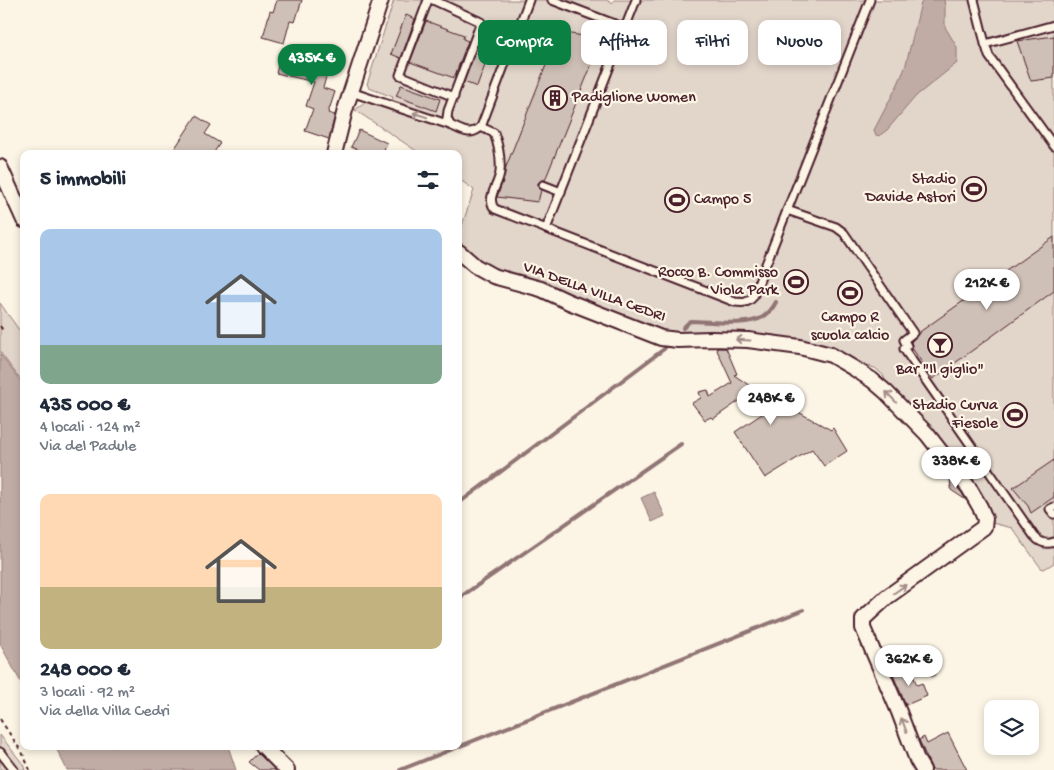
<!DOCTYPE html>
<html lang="it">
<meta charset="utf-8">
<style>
:root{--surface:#fff;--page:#f6f6f7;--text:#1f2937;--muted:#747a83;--accent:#0b8043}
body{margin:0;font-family:"Gochi Hand",sans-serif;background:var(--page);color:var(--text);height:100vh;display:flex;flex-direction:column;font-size:19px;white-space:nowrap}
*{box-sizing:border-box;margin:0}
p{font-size:16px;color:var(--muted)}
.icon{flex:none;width:28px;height:28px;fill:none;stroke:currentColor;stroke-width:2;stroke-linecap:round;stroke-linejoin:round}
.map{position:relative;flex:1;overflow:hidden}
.sheet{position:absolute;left:20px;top:150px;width:442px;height:600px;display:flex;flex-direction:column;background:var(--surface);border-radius:10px;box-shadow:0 2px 8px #0003}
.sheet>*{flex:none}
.banner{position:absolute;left:478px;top:20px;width:475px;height:45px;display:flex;gap:10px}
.controls{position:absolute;left:984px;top:700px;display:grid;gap:10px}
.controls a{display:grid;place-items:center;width:55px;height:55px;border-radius:10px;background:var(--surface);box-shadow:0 2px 8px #0003;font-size:25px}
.price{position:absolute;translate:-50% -42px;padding:0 11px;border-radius:18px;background:#fff;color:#222;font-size:16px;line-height:32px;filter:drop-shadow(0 1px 2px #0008)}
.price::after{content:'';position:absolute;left:50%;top:30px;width:15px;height:11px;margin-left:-8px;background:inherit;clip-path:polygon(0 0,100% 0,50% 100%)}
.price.current{background:var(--accent);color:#fff}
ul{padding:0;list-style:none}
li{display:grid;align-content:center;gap:10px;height:265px;padding:0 20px}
li span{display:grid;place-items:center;height:155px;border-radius:10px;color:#555}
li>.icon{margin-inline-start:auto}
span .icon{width:90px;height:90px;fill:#fffc;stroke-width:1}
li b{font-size:21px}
h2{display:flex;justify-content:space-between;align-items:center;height:60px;padding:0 20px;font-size:21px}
.pill{padding:0 18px;border-radius:10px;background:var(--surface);box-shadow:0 2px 8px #0003;font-size:18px;line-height:45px}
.pill.current{background:var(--accent);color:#fff}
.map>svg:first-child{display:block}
.green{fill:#e2d5ca;stroke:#967a7a}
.water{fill:#c0aca5;stroke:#917474}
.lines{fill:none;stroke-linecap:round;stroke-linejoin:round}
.stream{stroke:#917474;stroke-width:4}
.building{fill:#cfc0b7;stroke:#4a1f2b}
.lane-casing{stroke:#4a1f2b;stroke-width:11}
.street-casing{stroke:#4a1f2b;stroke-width:18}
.path{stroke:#4a1f2b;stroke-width:2;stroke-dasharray:4 4;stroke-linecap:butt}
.lane{stroke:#fcf5e5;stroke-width:7}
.street{stroke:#fcf5e5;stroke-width:14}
.oneway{stroke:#a38a88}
.labels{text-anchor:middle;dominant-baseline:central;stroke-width:4.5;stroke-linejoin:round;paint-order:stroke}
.poi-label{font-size:16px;fill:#4a1f2b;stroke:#fcf5e5;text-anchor:end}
.street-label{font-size:16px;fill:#4a1f2b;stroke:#fcf5e5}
</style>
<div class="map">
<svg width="1054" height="770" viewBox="0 0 1054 770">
<rect width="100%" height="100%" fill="#fcf5e5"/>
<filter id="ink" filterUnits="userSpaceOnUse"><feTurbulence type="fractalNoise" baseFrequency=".02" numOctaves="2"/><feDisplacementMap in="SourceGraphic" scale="10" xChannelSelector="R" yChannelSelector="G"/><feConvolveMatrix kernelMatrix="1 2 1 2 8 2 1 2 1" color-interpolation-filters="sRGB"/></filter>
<g filter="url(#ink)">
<g class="green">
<polygon points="394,0 606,0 612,3 614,0 1054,0 1054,563 1044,569 1041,568 1012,528 992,523 977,496 888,389 883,375 875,368 864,365 846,360 678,334 657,330 578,299 550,285 494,271 473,258 459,246 459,234 474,190 459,179 459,154 421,154 355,110 366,102 389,109 393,97 369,88 367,84"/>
<polygon points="0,303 24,337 24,381 18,376 0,352"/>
<polygon points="0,735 23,764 25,770 0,770"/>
</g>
<g class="water">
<polygon points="924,0 944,0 945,6 945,27 957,47 957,63 916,96 887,130 879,136 876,135 874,130 897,86 905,68 921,3"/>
<polygon points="0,354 19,379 24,383 24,688 0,644"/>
<polygon points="654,492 665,516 652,522 641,498"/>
<path d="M927,655L930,656L931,667L935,672V675L931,677C925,672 919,663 923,656Z"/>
<polygon points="55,746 228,746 236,770 67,770"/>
</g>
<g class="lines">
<g class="stream">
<path d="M683,328L690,321C710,321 746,327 763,317C769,313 773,308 776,302"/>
<polyline points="459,503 664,349 668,344"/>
<polyline points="459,598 681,444"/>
<polyline points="400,770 803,610"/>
</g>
</g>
<g class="building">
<polygon points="277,0 302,0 295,22 290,21 284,43 263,37 270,11 273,12"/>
<polygon points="406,15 415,19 401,58 391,54"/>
<polygon points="426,21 464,35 463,39 468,41 454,78 410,62"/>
<polygon points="559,32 602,39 545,180 542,180 538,183 538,186 541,190 538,202 497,197 504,178 506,167"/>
<polygon points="1054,36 1054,78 1031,81 1017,41"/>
<polygon points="478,45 491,49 477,87 464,82"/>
<polygon points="283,48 308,54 309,49 332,55 323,88 335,92 328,113 335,115 329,139 305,131 313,109 306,106 314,82 276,73"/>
<polygon points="401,85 440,99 436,111 396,96"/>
<polygon points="196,116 211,125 205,134 220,143 213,154 171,154"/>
<polygon points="359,130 387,143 382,154 367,154 351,147"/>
<polygon points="1054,237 1054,291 933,379 912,348 912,346 911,342 921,331"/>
<polygon points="716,348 726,348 737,374 734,375 759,392 760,391 831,430 833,428 847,451 824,466 812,449 765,478 735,432 765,412 742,399 713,419 711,417 705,420 692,403 701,398 699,392 708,390 710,397 732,383"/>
<polygon points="1054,460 1054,497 1031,513 1028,506 1013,488"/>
<polygon points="950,478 962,493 966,500 951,490"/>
<polygon points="910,668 917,685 922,683 927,696 906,705 893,675"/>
<polygon points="948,733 967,770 932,770 919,740 924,737 927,744"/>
<polygon points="258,753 275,770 259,770 249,762"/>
</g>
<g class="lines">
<defs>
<g id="lane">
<polyline points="428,0 400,75 454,97"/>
<path d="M433,0L481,22L448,111L447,118L450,125C462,130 469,137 481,127"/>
<path d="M529,0L481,127L494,133C498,144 501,160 500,172C499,185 485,198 495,209L735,302C743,303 748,303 753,297L870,0"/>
<polyline points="552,0 625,28"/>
<path d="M974,0C979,19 983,38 989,56L1054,146"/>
<polyline points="985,44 1054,25"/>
<polyline points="351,92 450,125"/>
<polyline points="543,185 561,192"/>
<path d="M787,210L836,227L844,233L913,333L904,340L907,346L904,349L1034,536C1040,543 1046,545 1054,542"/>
<polyline points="546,229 636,0"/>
<polyline points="1054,507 1050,509 1054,514"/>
<polyline points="0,752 14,770"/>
</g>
<g id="street">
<polyline points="334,154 345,110 381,0"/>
<polyline points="0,167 24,220"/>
<polyline points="459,252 475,266 493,276 541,289 569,302 661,338 678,340 711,339 748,340 800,347 831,355 855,369 872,380 886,392 927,434 969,488 980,507 985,519 984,527 887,597 863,619 863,628 899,712 917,760 923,770"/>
<polyline points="263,746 287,770"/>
</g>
</defs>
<use href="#lane" class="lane-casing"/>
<use href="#street" class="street-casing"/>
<g class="path">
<polyline points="0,326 4,332"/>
<polyline points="0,719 23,754 30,770"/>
</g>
<use href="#lane" class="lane"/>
<use href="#street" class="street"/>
</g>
<defs><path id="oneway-shaft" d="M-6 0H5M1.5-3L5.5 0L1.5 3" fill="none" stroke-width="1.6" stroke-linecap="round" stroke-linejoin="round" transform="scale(1.25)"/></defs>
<g class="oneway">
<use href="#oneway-shaft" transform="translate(420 115) rotate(-162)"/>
<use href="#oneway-shaft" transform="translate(743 340) rotate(-177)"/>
<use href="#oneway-shaft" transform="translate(891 397) rotate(-134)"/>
<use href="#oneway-shaft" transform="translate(900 589) rotate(-35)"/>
<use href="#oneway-shaft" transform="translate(904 725) rotate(-110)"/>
</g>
</g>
<defs>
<symbol id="building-ring" viewBox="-11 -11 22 22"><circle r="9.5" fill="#fcf5e5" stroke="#4a1f2b" stroke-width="1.5"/><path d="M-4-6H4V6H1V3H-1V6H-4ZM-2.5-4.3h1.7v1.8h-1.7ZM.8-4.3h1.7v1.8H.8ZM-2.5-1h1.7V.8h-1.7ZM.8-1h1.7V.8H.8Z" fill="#4a1f2b"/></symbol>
<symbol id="stadium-ring" viewBox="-11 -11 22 22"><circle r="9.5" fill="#fcf5e5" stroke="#4a1f2b" stroke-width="1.5"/><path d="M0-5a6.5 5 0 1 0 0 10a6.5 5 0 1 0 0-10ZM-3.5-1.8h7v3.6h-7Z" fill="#4a1f2b"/></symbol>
<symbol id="bar-ring" viewBox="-11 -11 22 22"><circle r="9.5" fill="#fcf5e5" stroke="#4a1f2b" stroke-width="1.5"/><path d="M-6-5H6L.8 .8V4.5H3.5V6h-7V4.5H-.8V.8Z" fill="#4a1f2b"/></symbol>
</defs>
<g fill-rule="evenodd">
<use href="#building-ring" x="541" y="84" width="28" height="28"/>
<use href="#stadium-ring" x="960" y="175" width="28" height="28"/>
<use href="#stadium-ring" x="663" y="186" width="28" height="28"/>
<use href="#stadium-ring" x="782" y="268" width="28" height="28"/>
<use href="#stadium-ring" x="836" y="279" width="28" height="28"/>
<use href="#bar-ring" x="926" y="331" width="28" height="28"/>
<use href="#stadium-ring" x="1001" y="401" width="28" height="28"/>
</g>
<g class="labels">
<g class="poi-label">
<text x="572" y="98" text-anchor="start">Padiglione Women</text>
<text x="956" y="180">Stadio<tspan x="956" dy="18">Davide Astori</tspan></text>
<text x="694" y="200" text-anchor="start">Campo 5</text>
<text x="778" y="273">Rocco B. Commisso<tspan x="778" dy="18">Viola Park</tspan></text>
<text x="850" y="318" text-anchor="middle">Campo R<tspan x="850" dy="18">scuola calcio</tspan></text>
<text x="940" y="370" text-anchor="middle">Bar "Il giglio"</text>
<text x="998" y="406">Stadio Curva<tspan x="998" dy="18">Fiesole</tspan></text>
</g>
<g class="street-label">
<text transform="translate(594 293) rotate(20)">VIA DELLA VILLA CEDRI</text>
</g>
</g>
</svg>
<div class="controls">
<a><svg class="icon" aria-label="layers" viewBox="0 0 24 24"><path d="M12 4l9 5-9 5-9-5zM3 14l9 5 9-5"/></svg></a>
</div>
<b class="price current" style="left:312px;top:86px">435K €</b>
<b class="price" style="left:987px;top:311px">212K €</b>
<b class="price" style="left:771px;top:426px">248K €</b>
<b class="price" style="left:956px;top:489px">338K €</b>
<b class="price" style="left:909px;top:687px">362K €</b>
<div class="banner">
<a class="pill current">Compra</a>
<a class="pill">Affitta</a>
<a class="pill">Filtri</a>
<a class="pill">Nuovo</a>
</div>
<section class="sheet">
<h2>5 immobili<svg class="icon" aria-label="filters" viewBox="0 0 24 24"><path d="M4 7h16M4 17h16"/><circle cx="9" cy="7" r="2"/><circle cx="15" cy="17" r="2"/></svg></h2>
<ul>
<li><span style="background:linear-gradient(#a9c7e8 75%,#7fa58c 0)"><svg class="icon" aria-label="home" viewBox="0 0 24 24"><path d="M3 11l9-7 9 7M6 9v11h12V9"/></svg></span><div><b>435 000 €</b><p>4 locali · 124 m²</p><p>Via del Padule</p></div></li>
<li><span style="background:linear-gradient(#ffd9b3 60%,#c2b280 0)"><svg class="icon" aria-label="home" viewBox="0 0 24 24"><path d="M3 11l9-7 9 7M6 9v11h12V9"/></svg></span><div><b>248 000 €</b><p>3 locali · 92 m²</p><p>Via della Villa Cedri</p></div></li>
</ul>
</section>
</div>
